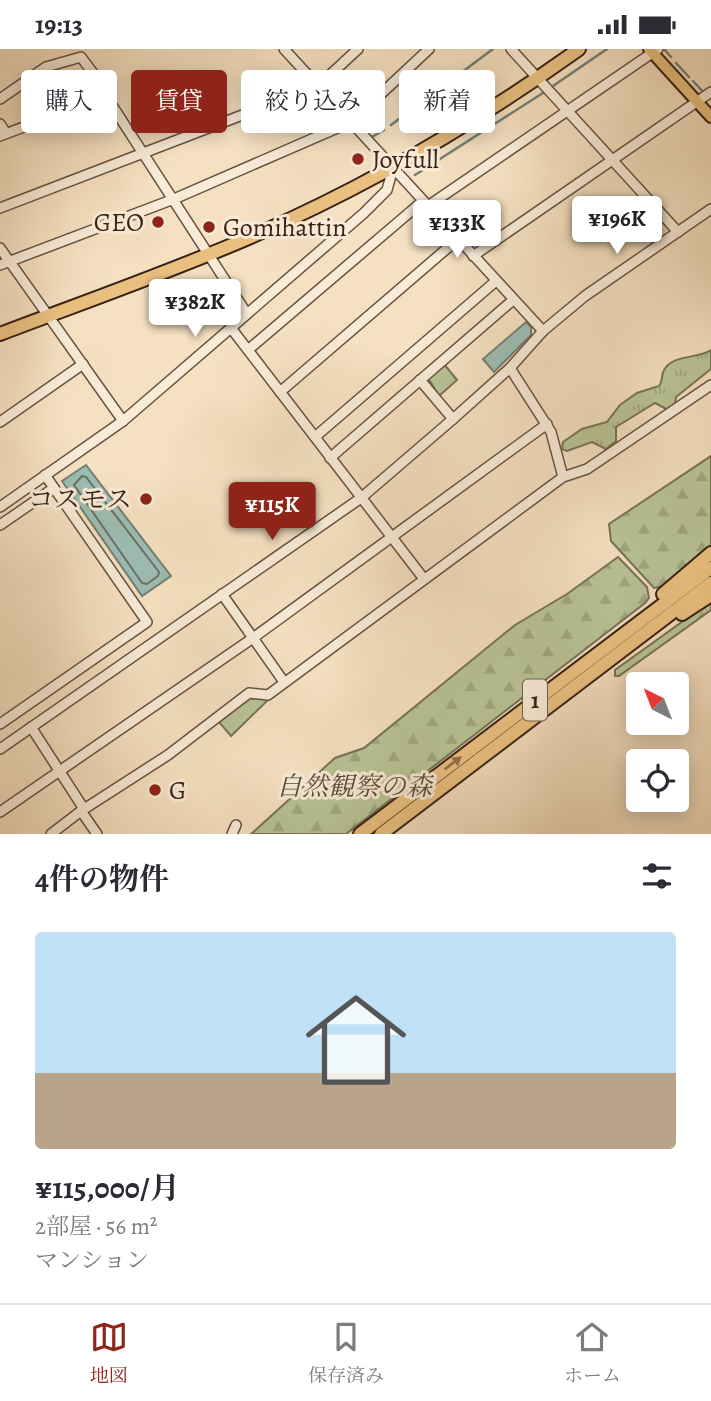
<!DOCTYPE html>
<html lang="ja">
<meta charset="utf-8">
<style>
:root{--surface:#fff;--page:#f7f7f7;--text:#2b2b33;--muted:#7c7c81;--line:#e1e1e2;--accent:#8f2418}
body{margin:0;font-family:Alegreya,"Noto Serif JP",serif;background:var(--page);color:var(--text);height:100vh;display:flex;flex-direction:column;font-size:26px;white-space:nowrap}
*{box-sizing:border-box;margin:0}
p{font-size:23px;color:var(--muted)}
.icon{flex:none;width:38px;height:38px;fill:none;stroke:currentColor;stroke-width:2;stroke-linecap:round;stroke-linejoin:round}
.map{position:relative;height:785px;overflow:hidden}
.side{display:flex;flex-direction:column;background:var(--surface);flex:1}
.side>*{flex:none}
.guide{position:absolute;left:21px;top:21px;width:670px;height:63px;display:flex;gap:14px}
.needle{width:46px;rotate:318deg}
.tools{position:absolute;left:626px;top:623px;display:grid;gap:14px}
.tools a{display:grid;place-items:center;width:63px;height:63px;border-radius:7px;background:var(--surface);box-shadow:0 4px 18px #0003;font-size:35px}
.price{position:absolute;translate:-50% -60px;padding:0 16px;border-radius:7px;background:#fff;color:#222;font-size:23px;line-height:46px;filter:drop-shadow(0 2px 4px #0008)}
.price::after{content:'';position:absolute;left:50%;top:42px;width:21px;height:16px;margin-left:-10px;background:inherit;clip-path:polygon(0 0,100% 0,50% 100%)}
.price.current{background:var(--accent);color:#fff}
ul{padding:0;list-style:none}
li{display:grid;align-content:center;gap:14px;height:371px;padding:0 35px}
li span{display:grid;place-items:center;height:217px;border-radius:7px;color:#555}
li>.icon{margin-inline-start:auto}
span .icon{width:126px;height:126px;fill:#fffc;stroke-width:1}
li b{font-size:30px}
h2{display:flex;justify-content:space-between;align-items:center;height:84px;padding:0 35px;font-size:30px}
.tag{padding:0 24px;border-radius:7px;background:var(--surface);box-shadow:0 4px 18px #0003;font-size:24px;line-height:63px}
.tag.current{background:var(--accent);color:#fff}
.status{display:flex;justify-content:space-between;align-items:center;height:49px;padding:0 35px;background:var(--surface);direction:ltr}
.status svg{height:19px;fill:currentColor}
.menu{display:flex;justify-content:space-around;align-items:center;height:98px;border-top:2px solid var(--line);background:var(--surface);font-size:19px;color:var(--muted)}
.menu a{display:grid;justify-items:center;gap:4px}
.menu .current{color:var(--accent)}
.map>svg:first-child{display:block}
.grass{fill:url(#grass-tufts);stroke:#787256;stroke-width:2}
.forest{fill:url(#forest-firs);stroke:#787256;stroke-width:2}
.park{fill:#b8c396;stroke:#787256;stroke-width:2}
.water{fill:#9cbdb4;stroke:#747f74;stroke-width:2}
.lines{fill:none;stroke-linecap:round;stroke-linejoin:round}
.shore{stroke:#6a7064;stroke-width:2}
.stream{stroke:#747f74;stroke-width:2.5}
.minor-casing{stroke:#675240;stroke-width:12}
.major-casing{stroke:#382215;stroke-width:14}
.highway-casing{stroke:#382215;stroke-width:16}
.minor{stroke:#f8ebd7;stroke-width:9}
.major{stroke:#eac080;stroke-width:10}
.highway{stroke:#eac080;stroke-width:12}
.oneway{fill:#91714a}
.poi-dot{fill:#8f2418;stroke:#f8ebd7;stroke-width:2.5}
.labels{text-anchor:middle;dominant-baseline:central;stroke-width:6;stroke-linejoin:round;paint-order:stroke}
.shield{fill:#f8ebd7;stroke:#725e4f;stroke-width:2}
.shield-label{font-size:24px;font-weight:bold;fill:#382215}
.poi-label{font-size:26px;fill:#382215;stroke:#f8ebd7;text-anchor:start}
.park-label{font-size:26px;font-style:italic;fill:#584a35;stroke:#f8ebd7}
</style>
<div class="status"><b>19:13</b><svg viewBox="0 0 49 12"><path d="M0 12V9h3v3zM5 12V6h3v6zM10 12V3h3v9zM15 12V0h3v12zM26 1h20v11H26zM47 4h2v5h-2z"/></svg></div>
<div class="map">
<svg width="711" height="785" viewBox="0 0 711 785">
<defs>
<pattern id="grass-tufts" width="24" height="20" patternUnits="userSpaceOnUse" patternTransform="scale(1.75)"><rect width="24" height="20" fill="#b8c396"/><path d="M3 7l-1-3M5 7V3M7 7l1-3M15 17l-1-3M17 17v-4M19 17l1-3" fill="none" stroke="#9fa780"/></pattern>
<pattern id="forest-firs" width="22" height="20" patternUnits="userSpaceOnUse" patternTransform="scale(1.75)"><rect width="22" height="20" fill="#b8c396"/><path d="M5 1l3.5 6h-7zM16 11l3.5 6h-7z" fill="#9fa780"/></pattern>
</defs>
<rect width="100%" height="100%" fill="#f5e0c1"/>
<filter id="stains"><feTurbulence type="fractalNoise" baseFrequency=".00286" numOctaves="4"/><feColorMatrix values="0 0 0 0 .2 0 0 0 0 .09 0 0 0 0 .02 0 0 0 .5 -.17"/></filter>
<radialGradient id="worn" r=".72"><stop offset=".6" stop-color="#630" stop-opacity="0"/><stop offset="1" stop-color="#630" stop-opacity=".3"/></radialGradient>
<path class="grass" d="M711,301V320L676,348L675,355L668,361L655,354L616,378V392L606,400L592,393L567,402L562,400L563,393L582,380L607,373L620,356L637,344L659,337C663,332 661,326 664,321C673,305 698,310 711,301Z"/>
<g class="forest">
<polygon points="711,407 711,497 665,537 654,539 611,492 609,475"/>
<polygon points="618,508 647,538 649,549 645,554 346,785 251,785 335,709 364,699 515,576 567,545"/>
<polygon points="711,552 711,561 619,627 615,627 615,621"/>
</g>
<g class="park">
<polygon points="444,315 457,331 439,347 428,329"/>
<polygon points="250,649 269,650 231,687 219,673"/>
</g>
<g class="water">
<polygon points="526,273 531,278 531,286 494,323 483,310"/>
<polygon points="86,416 171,527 142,547 62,432"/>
</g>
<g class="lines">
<polygon class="shore" points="82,427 86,428 159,523 158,527 147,535 142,534 74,436"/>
<g class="stream">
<polyline points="664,0 671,8"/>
<polyline points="676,14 689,28"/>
<polyline points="693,32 705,45"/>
<polyline points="550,39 607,0"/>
<polyline points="391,76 493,0"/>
<polyline points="370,89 384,81"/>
<polyline points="415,126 546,42"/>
<polyline points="680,176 711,155"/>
</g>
<defs>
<g id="minor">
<polyline points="284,0 543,282"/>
<polyline points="511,0 678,183"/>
<polyline points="0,50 46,18 81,8 107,43 106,47 247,265"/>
<polyline points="0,75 6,84"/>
<polyline points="0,87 106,47"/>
<polyline points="428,157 658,0"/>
<polyline points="0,159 318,37 358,0"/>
<polyline points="0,199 123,372"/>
<polyline points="473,207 711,43"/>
<polyline points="0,216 174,150 351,73 429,0"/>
<polyline points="231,279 424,530"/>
<polyline points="248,301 423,152"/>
<polyline points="510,319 551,383 563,428 587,420 711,336"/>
<polyline points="420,331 453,370"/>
<polyline points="280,343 458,190"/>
<polyline points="0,373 83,315"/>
<polyline points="315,388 496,232"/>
<polyline points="330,409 513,251"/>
<polyline points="0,458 123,372 364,164 387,141 393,119"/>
<polyline points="0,476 54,439"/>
<polyline points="222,545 284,633"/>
<polyline points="0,675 147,573 45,426"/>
<polyline points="31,678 84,760"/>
<polyline points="0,700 361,449 453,370 510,319 543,282 585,247 711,160"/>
<polyline points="81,762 97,785"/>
<polyline points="0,763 253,589 547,375"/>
<polyline points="51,785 81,762 168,706 249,644 268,646 563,428"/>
<polyline points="232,785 236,776"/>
</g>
<polyline id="major" points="649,0 711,68"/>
<g id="highway">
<path d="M0,285C84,253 170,223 253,187C368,137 477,73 579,0"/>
<polyline points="663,545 711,504"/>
<polyline points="682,565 711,546"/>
<polyline points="360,785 711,519"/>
<polyline points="381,785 711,534"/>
</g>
</defs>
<use href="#minor" class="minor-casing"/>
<use href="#major" class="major-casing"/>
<use href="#highway" class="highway-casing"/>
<use href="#minor" class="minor"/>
<use href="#major" class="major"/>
<use href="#highway" class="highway"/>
</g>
<defs><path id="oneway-solid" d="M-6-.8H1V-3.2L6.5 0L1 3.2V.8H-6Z" transform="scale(1.75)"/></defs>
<use class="oneway" href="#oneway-solid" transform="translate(453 714) rotate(-37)"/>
<g class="poi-dot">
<circle cx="358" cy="110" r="7"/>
<circle cx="158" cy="173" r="7"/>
<circle cx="209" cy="178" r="7"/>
<circle cx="146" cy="450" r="7"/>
<circle cx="155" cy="741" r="7"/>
</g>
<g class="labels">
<rect class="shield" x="523" y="630.5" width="24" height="41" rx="5"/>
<g class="shield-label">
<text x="535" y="651">1</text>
</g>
<g class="poi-label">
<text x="372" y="110">Joyfull</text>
<text x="144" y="173" text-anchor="end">GEO</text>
<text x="223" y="178">Gomihattin</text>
<text x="132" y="450" text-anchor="end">コスモス</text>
<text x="169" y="741">G</text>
</g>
<g class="park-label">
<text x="354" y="737">自然観察の森</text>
</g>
</g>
<rect width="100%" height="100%" filter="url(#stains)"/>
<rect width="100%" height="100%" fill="url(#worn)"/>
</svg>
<div class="tools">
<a><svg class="needle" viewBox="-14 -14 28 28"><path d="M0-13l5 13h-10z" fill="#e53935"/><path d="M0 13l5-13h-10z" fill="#7c7c81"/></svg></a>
<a><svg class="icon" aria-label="locate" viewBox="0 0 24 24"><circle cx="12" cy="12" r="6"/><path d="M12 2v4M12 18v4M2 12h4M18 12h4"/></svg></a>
</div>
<b class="price" style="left:617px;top:207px">¥196K</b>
<b class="price" style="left:457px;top:211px">¥133K</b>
<b class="price" style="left:195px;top:290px">¥382K</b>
<b class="price current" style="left:272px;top:493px">¥115K</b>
<div class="guide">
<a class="tag">購入</a>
<a class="tag current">賃貸</a>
<a class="tag">絞り込み</a>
<a class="tag">新着</a>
</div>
</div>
<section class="side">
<h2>4件の物件<svg class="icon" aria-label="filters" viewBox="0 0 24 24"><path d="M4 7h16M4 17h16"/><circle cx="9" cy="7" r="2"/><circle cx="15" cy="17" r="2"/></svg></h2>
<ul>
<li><span style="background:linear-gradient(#bfe0f5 65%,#b9a48a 0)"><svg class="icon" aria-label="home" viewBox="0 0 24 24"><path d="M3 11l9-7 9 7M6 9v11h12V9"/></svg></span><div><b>¥115,000/月</b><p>2部屋 · 56 m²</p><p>マンション</p></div></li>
</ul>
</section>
<nav class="menu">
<a class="current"><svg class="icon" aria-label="map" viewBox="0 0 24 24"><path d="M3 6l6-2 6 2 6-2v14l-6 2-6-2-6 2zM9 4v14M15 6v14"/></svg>地図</a>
<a><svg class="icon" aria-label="saved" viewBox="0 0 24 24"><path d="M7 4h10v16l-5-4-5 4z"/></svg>保存済み</a>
<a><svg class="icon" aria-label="home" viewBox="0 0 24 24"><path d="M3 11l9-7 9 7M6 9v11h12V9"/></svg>ホーム</a>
</nav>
